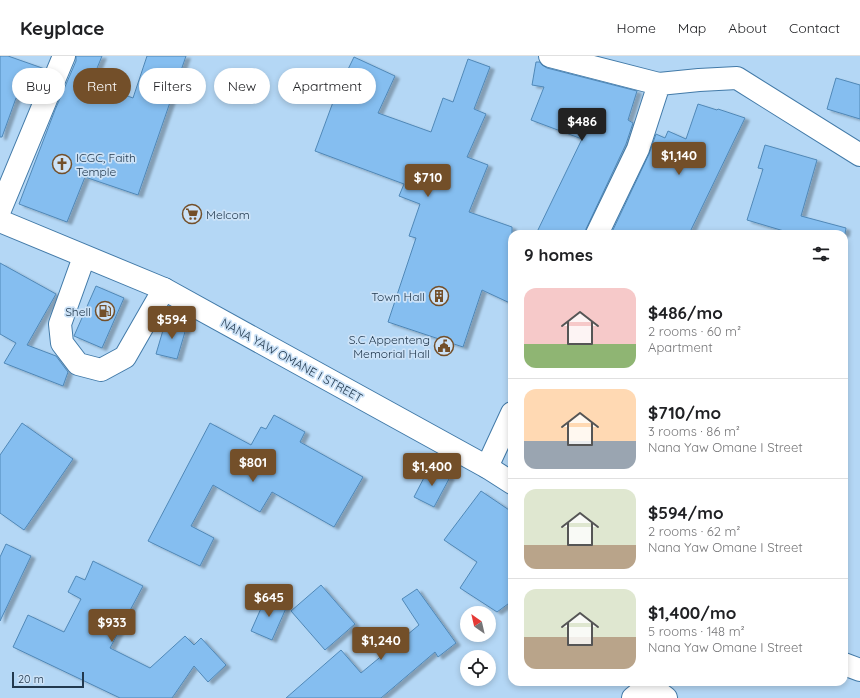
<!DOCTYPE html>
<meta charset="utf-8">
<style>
:root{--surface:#fff;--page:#f6f6f6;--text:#202124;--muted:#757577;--line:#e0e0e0;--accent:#734f29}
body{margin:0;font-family:Quicksand,sans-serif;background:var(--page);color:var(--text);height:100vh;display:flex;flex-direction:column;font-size:15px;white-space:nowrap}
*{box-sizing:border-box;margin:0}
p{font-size:13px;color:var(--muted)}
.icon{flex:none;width:22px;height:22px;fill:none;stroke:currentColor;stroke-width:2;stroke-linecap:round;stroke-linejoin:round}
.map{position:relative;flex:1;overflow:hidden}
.panel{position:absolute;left:508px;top:174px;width:340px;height:456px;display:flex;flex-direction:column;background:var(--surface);border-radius:12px;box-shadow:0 2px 6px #0003}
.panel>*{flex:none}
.guide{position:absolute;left:12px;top:12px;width:380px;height:36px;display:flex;gap:8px}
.needle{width:26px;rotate:326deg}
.buttons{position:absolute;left:460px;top:550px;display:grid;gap:8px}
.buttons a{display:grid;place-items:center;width:36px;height:36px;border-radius:50%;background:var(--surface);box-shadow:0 2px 6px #0003;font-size:20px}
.scale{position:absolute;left:12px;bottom:10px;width:72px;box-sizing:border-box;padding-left:4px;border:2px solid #22394e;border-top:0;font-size:11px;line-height:14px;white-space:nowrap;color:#22394e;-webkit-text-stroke:3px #cce2f7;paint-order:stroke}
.price{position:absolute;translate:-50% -34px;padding:0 9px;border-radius:4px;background:var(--accent);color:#fff;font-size:13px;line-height:26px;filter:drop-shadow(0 1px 2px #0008)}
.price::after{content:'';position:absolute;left:50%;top:24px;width:12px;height:9px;margin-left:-6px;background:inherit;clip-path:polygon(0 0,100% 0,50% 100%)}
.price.current{background:#222;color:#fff}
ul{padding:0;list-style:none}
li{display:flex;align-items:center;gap:12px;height:100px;padding:0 16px}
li+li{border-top:1px solid var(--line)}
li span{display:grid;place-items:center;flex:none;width:112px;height:80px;border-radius:12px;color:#555}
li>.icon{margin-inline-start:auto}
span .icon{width:48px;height:48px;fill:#fffc;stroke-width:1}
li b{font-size:17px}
h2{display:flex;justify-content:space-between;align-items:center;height:48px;padding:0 16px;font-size:17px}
.chip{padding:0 14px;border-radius:18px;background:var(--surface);box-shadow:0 2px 6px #0003;font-size:14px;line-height:36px}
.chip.current{background:var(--accent);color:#fff}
header{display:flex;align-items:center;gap:24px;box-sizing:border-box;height:56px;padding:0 20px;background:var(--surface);border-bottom:1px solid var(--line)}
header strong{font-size:19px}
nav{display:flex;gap:22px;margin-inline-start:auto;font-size:14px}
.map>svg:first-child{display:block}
.building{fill:#85bef0;stroke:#5088b7;filter:url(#shadow)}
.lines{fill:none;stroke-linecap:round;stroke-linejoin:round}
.minor-casing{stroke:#427aa8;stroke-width:24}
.major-casing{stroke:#427aa8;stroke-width:24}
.minor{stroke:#fff;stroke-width:22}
.major{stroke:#fff;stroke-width:22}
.labels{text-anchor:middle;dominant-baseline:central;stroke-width:3.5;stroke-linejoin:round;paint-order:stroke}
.poi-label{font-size:12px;fill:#22394e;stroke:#cce2f7;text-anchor:end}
.street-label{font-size:12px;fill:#22394e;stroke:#cce2f7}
</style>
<header>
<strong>Keyplace</strong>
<nav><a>Home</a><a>Map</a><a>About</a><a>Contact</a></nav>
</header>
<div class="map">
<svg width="860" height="642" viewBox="0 0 860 642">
<defs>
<filter id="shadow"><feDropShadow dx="4.5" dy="2.5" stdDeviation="1" flood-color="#0004"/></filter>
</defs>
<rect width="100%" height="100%" fill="#b4d7f5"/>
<g class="building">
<polygon points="0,0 8,0 45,13 31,47 16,42 2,81 0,81"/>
<polygon points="76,0 102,0 91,27 133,42 147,0 186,0 138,139 85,121 67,166 19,148 55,54 76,5"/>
<polygon points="354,1 395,20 378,57 431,76 443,42 453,46 468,3 490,11 474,53 486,58 467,101 488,109 469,156 512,171 512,248 482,234 463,291 388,266 416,182 409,180 420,148 399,140 404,128 315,95 336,38"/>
<polygon points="536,6 540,6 542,9 547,12 637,35 628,64 633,67 626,88 586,173 585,178 536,178 582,83 531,64 544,31 532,29"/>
<polygon points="836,22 860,29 860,63 827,53"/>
<polygon points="698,48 717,54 718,53 745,62 689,178 611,178 649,98 656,78 665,82 668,75 686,83"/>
<polygon points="765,89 817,104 801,160 846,172 845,178 794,178 747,164 763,113 758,112"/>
<polygon points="0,207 56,238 27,289 56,300 68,316 63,330 4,307 16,287 0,278"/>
<polygon points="96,230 124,242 102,292 74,280"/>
<polygon points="166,264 187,269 177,303 156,298"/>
<polygon points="274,359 305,376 300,386 363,421 334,471 272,436 260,456 213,429 191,470 214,482 200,510 148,485 210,367 251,389 261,371 266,373"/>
<polygon points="22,367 73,403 24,474 0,457 0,399"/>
<polygon points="430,410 450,421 434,451 414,441"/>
<polygon points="481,435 512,456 512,545 497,556 460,532 477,506 444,484"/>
<polygon points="6,488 31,500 0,565 0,501"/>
<polygon points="93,505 143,530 110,592 150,612 185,580 194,589 201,582 226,609 208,626 194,610 172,642 120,642 13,591 28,559 64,576 81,543 68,536 76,520 85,524"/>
<polygon points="321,529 355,568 325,594 291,555"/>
<polygon points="417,533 456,587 438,601 435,596 381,642 286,642 341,594 361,617 419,569 402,543"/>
<polygon points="266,541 287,550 272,584 251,575"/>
</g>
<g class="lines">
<defs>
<g id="minor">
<polyline points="550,0 659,28"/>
<polyline points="0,154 64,0"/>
<polyline points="597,178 638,93 659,28 699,24 737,22 860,99"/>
<polyline points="84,201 60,268 62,287 78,308 101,314 125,301 164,233"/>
<polyline points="487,411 512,357"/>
<polyline points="649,629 666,642"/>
<polyline points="633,642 649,629 651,626"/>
</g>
<g id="major">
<polyline points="0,165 164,233 487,411 512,427"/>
<polyline points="844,608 860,614"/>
</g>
</defs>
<use href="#minor" class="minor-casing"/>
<use href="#major" class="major-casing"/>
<use href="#minor" class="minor"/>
<use href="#major" class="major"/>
</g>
<defs>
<symbol id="church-ring" viewBox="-11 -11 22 22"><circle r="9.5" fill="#cce2f7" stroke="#734f29" stroke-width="1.5"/><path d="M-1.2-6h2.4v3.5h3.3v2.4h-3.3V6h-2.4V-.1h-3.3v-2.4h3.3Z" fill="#734f29"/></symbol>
<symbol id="supermarket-ring" viewBox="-11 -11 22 22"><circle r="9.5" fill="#cce2f7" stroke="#734f29" stroke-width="1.5"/><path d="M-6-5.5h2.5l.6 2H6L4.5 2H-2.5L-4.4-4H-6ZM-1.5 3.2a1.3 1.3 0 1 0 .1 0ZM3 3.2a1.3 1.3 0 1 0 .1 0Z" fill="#734f29"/></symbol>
<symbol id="building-ring" viewBox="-11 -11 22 22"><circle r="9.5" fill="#cce2f7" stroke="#734f29" stroke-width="1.5"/><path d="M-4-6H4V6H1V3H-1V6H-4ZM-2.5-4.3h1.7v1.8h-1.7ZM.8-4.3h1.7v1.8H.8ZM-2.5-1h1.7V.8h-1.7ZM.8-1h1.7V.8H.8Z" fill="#734f29"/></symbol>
<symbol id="fuel-ring" viewBox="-11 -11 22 22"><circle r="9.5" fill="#cce2f7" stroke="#734f29" stroke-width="1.5"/><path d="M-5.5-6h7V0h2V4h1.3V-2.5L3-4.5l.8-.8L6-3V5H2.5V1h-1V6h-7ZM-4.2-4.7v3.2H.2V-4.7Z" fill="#734f29"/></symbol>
<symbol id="civic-ring" viewBox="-11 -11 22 22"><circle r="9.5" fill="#cce2f7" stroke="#734f29" stroke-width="1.5"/><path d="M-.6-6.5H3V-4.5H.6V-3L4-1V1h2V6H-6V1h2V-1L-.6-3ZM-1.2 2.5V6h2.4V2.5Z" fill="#734f29"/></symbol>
</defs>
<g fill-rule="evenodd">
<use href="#church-ring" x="51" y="97" width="22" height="22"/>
<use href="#supermarket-ring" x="181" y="147" width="22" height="22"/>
<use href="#building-ring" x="428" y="229" width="22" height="22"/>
<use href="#fuel-ring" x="94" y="244" width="22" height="22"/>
<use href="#civic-ring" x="433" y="279" width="22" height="22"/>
</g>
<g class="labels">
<g class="poi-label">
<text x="76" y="101" text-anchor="start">ICGC, Faith<tspan x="76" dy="14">Temple</tspan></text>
<text x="206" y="158" text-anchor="start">Melcom</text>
<text x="425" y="240">Town Hall</text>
<text x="91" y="255">Shell</text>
<text x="430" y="283">S.C Appenteng<tspan x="430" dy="14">Memorial Hall</tspan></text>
</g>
<g class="street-label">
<text transform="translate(292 304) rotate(29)">NANA YAW OMANE I STREET</text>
</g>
</g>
</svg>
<div class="buttons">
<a><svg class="needle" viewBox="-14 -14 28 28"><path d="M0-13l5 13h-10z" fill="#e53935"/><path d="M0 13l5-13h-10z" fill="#757577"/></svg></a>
<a><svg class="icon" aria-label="locate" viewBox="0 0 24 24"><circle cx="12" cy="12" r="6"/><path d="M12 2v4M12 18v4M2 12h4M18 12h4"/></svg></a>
</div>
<div class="scale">20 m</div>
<b class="price current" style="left:582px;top:86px">$486</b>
<b class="price" style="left:679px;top:120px">$1,140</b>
<b class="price" style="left:428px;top:142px">$710</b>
<b class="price" style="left:172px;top:284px">$594</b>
<b class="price" style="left:253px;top:427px">$801</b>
<b class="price" style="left:432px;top:431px">$1,400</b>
<b class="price" style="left:269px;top:562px">$645</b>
<b class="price" style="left:112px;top:587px">$933</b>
<b class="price" style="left:381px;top:605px">$1,240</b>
<div class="guide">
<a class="chip">Buy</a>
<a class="chip current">Rent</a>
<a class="chip">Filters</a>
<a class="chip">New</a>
<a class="chip">Apartment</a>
</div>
<section class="panel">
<h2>9 homes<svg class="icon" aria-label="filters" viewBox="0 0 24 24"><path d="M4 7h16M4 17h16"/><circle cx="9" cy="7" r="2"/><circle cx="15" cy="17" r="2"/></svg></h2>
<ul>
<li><span style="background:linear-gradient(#f6c9c9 70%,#8fb573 0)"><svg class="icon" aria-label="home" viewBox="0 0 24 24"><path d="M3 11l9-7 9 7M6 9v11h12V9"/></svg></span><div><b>$486/mo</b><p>2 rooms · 60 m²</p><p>Apartment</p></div></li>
<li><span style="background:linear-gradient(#ffd9b3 65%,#9aa5b1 0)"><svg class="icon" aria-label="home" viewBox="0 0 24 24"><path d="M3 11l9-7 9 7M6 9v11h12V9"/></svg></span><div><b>$710/mo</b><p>3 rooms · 86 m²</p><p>Nana Yaw Omane I Street</p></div></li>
<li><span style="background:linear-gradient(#dfe7d0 70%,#b9a48a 0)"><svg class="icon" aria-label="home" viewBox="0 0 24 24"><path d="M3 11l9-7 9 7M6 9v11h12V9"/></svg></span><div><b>$594/mo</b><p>2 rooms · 62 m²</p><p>Nana Yaw Omane I Street</p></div></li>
<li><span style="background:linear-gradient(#dfe7d0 60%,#b9a48a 0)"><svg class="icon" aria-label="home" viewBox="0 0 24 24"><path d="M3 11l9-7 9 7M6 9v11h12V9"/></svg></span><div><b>$1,400/mo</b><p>5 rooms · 148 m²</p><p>Nana Yaw Omane I Street</p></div></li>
</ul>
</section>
</div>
